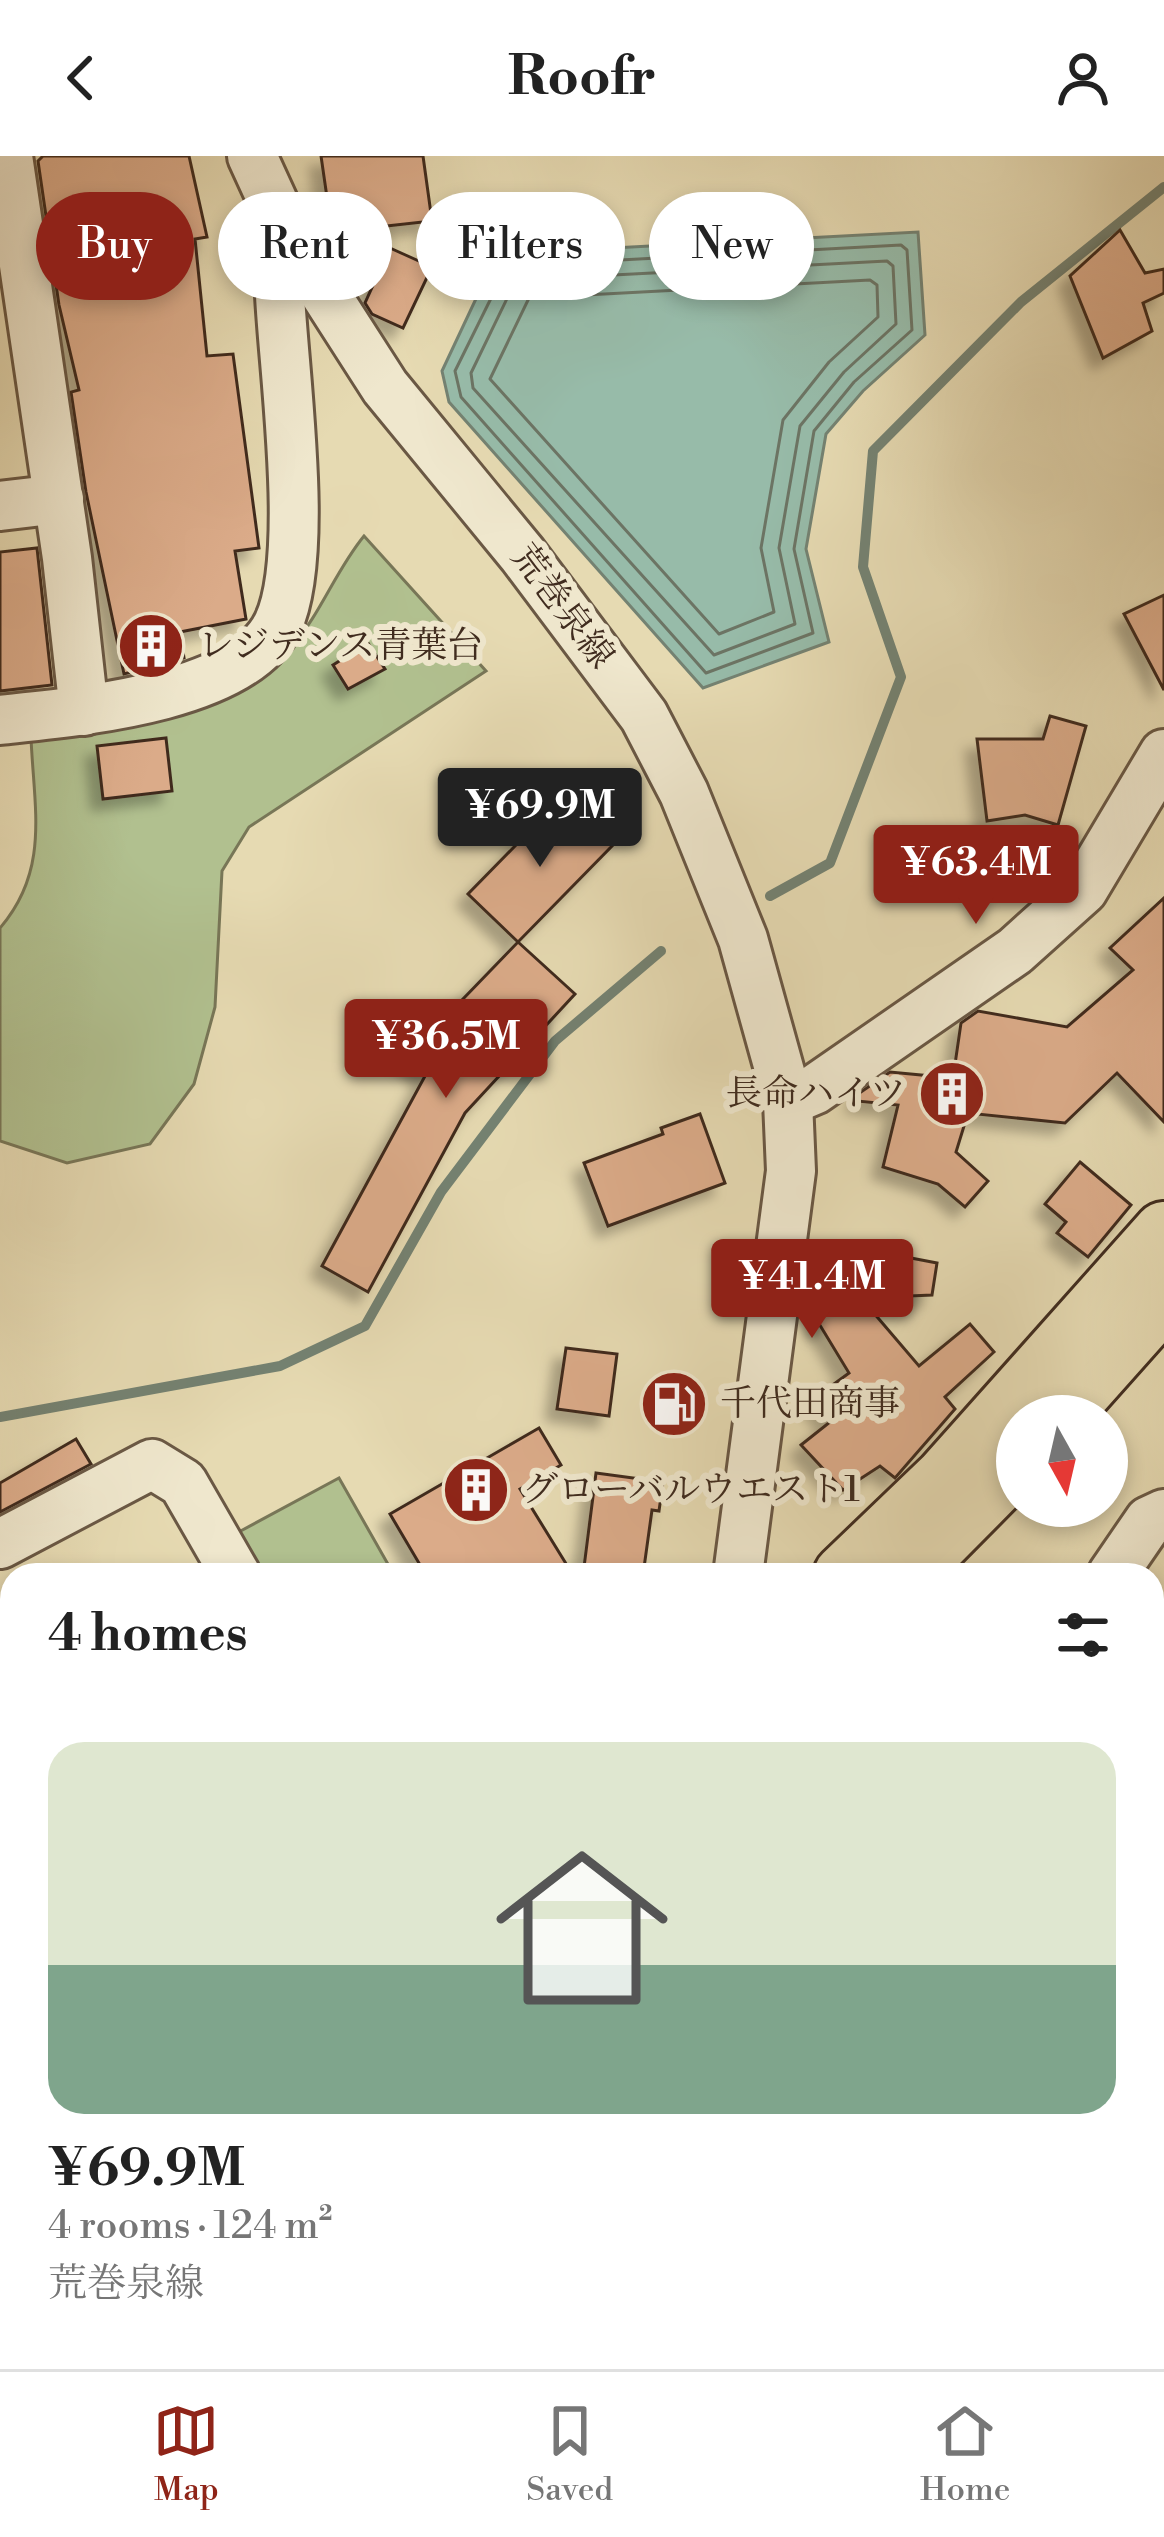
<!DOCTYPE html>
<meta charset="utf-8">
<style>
:root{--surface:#fff;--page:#f2f2f2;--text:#222;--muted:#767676;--line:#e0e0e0;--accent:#8f2418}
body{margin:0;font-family:"Libre Bodoni","Noto Serif JP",serif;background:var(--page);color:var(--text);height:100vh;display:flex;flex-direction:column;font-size:45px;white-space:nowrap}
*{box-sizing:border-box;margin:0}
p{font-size:39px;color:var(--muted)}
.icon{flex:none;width:66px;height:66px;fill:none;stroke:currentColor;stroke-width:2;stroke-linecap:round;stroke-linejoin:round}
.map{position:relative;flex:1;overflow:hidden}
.sheet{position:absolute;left:0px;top:1407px;width:1164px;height:807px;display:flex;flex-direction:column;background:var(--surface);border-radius:36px 36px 0 0;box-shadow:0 6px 18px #0003}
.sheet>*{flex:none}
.top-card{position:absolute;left:36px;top:36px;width:1092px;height:108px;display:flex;gap:24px}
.needle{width:78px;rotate:172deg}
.tools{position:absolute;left:996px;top:1239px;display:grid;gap:24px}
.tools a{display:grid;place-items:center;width:132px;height:132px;border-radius:50%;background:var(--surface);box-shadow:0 6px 18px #0003;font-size:60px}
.price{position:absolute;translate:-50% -102px;padding:0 27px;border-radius:12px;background:var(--accent);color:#fff;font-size:39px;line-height:78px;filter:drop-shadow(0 3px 6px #0008)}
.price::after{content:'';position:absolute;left:50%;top:72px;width:36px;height:27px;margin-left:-18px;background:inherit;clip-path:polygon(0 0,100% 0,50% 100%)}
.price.on{background:#222;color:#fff}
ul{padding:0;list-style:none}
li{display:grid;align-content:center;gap:24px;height:636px;padding:0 48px}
li span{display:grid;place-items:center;height:372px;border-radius:36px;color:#555}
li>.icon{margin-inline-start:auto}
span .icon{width:216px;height:216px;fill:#fffc;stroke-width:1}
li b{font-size:51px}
h2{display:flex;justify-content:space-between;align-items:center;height:144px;padding:0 48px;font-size:51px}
.pill{padding:0 42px;border-radius:54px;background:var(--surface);box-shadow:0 6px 18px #0003;font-size:42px;line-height:108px}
.pill.on{background:var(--accent);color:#fff}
header{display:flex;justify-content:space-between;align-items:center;height:156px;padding:0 48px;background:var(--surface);font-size:54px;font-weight:700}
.dock{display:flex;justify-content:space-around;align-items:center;height:168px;border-top:3px solid var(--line);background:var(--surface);font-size:33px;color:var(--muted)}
.dock a{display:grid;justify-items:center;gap:6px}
.dock .on{color:var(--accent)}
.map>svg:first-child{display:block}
.green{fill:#b1c08f;stroke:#787657;stroke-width:3}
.water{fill:#97bba9;stroke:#748272;stroke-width:3}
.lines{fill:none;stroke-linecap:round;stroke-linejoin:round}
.shore{stroke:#6c7464;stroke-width:3}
.stream{stroke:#748272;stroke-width:10}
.building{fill:#dbab89;stroke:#402c1f;stroke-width:3;filter:url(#shadow)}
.minor-casing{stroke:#6a5844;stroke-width:54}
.major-casing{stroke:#402c1f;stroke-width:66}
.minor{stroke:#efe7cd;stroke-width:48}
.major{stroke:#e6dab2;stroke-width:60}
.labels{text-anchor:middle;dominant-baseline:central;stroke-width:12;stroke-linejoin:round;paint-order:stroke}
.street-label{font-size:36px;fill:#402c1f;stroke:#efe7cd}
.poi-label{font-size:36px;fill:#402c1f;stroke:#efe7cd;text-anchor:start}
</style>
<header><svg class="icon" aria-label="back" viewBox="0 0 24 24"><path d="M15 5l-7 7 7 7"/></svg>Roofr<svg class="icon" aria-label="person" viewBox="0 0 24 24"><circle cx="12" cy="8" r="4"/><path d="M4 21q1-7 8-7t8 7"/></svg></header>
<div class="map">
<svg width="1164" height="2213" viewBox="0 0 1164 2213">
<defs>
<filter id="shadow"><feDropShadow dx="-11" dy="11" stdDeviation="6" flood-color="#0004"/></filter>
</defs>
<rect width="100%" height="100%" fill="#e6dab2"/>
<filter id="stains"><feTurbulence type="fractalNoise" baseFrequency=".00167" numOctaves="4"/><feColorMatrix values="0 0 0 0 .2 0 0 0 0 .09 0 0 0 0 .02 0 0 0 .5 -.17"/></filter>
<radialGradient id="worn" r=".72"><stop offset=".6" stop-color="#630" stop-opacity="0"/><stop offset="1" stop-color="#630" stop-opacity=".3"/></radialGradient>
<g class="green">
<path d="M364,380L486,515L249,671L222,715L215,851L194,928L150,988L67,1007L0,985V772C50,714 34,653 31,582C127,572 225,567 293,489C321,457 336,414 364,380Z"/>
<polygon points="339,1322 393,1417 256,1419 235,1378"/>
<polygon points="1164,2082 1164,2213 886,2213 909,2202 1152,2202 1152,2087"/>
<polygon points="0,2089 12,2090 12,2202 28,2202 1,2213"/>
</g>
<polygon class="water" points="918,76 925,179 863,235 826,278 806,393 829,486 703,532 449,246 442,215 497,98"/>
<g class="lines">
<g class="shore">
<polygon points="901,89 907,94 912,174 854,226 814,275 794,393 813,477 706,517 461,241 455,215 507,110"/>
<polygon points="887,105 893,110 896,168 844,216 800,270 779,392 795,468 714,499 473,232 471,217 516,124"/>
<polygon points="870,124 877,129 878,161 829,206 783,264 761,392 774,456 719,478 490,223 529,142"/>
</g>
<g class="stream">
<polyline points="770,740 830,707 901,521 863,411 873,295 1021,146 1164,31"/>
<polyline points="0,1261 280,1210 365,1170 441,1036 555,885 661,795"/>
</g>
</g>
<g class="building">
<polygon points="43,0 189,0 207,81 195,83 207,200 233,198 259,392 235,395 246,463 180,476 184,502 124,518 86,336 71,236 79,234 59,149 38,5"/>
<polygon points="321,0 423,0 432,65 332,76"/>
<polygon points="1120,74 1145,117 1164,113 1164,137 1143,147 1152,175 1103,202 1070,120"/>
<polygon points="390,92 432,111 403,172 372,158 365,147"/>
<polygon points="37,392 52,529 0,535 0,396"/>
<polygon points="1164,439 1164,534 1124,458"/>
<polygon points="368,487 385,513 348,533 333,509"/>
<polygon points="1050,560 1086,570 1058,669 1025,659 987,665 977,583 1043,583"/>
<polygon points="166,582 172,635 103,643 97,590"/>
<polygon points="562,642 612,690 518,786 468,738"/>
<polygon points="1164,742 1164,966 1117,917 1065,967 968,957 956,996 988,1025 965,1051 938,1028 883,1011 898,949 857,945 858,938 890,916 953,922 961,867 978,855 1067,871 1133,814 1110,792"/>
<polygon points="518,786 575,838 465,957 368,1136 322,1110 425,920 406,902"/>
<polygon points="700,958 725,1027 608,1070 584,1007 663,978 661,972"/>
<polygon points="1080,1006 1131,1049 1088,1101 1057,1077 1066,1066 1045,1048"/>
<polygon points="843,1089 937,1107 932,1139 861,1142 919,1210 970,1168 994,1196 945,1241 955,1253 895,1322 880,1310 843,1334 801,1289 830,1266 812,1244 849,1217 818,1166 833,1152"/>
<polygon points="566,1192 617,1198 609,1260 557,1253"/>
<polygon points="539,1272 561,1309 520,1333 573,1419 426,1419 390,1358"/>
<polygon points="76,1283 91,1308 0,1356 0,1327"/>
<polygon points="596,1317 663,1326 659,1355 652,1354 643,1419 583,1419"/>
</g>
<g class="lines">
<defs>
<g id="minor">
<polyline points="8,0 67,402 84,555"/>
<polyline points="252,0 290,83 385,231 523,399 644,560 684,637 743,783 788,945 791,1015 738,1419"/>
<polyline points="0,350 59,343"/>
<path d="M0,564C73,556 242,543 278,468C310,400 284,220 280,139L309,113"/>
<polyline points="788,945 814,934 1015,795 1083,734 1164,598"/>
<polyline points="0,1388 152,1308 183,1327 236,1419"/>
<polyline points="1112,1419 1149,1365 1164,1358"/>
<polyline points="1152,1663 1164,1658"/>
<polyline points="1152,1862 1164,1887"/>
<polyline points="1152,1962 1164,1956"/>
<polyline points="121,2213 143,2202"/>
<polyline points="651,2213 663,2202"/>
</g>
<g id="major">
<polyline points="1059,1260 1164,1142"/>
<polyline points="844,1419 945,1322 1164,1076"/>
<polyline points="906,1419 1017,1307"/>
<polyline points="0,1955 12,1951"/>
</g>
</defs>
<use href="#minor" class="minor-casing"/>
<use href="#major" class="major-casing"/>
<use href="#minor" class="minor"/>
<use href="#major" class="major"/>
</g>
<defs>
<symbol id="building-disc" viewBox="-11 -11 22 22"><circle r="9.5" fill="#8f2418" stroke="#efe7cd"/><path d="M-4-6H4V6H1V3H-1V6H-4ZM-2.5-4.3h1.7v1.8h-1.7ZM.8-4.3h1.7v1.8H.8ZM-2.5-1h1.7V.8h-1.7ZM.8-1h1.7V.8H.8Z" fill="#fff"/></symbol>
<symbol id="fuel-disc" viewBox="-11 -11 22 22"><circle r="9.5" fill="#8f2418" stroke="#efe7cd"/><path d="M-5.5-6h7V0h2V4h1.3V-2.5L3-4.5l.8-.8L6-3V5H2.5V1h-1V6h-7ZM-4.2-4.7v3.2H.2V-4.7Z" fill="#fff"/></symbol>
</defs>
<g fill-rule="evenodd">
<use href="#building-disc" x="113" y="452" width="76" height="76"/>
<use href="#building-disc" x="914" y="900" width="76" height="76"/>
<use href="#fuel-disc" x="636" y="1210" width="76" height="76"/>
<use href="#building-disc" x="438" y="1296" width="76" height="76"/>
</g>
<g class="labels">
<g class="street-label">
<text transform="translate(562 451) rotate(53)">荒巻泉線</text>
</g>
<g class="poi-label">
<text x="198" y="490">レジデンス青葉台</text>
<text x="906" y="938" text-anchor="end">長命ハイツ</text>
<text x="720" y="1248">千代田商事</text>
<text x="522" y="1334">グローバルウエスト1</text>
</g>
</g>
<rect width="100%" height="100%" filter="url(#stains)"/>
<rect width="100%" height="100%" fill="url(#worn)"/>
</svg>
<div class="tools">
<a><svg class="needle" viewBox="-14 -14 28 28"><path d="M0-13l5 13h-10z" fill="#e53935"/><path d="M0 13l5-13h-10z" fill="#767676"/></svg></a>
</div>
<b class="price on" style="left:540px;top:714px">¥69.9M</b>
<b class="price" style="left:976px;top:771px">¥63.4M</b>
<b class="price" style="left:446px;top:945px">¥36.5M</b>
<b class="price" style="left:812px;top:1185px">¥41.4M</b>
<div class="top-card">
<a class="pill on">Buy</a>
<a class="pill">Rent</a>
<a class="pill">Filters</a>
<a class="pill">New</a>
</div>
<section class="sheet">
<h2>4 homes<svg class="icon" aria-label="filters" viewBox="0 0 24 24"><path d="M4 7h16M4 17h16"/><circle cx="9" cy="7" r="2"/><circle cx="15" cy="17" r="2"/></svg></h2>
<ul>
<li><span style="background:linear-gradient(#dfe7d0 60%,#7fa58c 0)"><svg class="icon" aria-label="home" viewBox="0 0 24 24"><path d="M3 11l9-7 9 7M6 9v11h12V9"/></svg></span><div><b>¥69.9M</b><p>4 rooms · 124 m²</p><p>荒巻泉線</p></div></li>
</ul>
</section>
</div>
<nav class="dock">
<a class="on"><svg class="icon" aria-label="map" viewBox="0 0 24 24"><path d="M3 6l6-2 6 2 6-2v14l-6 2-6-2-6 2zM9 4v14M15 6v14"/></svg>Map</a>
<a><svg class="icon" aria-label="saved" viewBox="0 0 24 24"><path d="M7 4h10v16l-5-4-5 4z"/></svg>Saved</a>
<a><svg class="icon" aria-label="home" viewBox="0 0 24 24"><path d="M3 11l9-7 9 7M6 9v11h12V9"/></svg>Home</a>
</nav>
